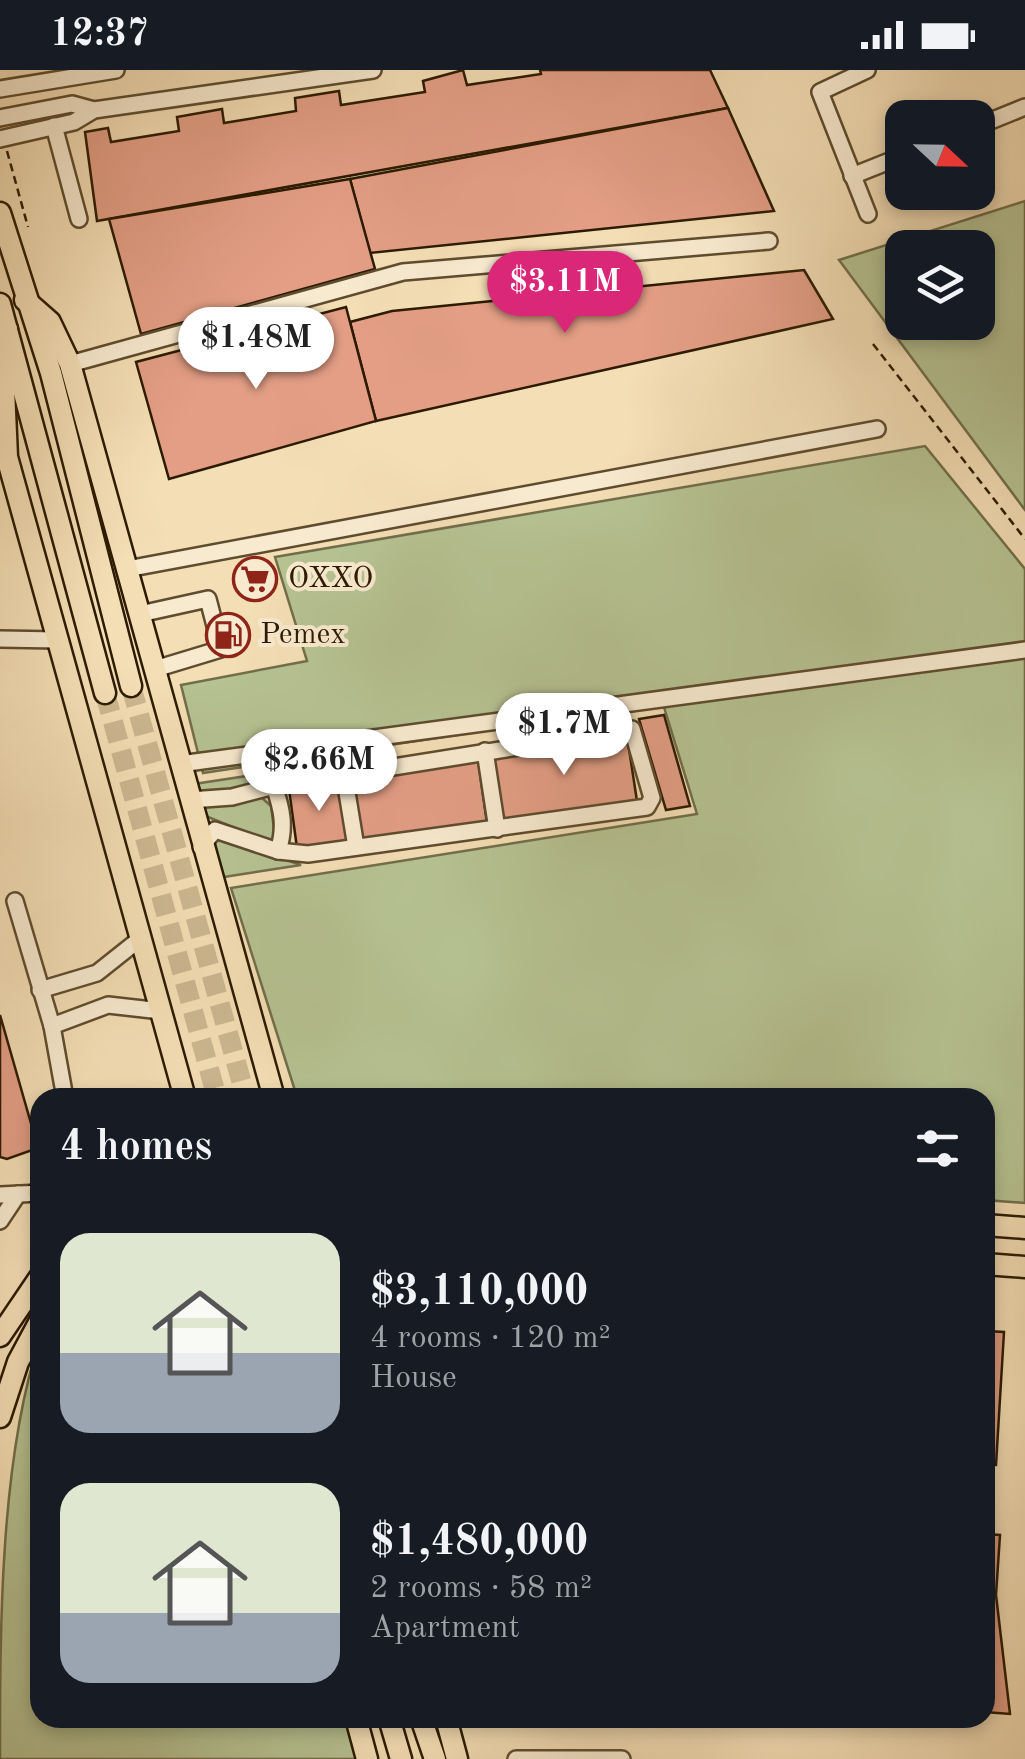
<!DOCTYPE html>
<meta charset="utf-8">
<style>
:root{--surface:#171b24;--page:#242831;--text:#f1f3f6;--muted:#9ea1a6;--accent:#db2777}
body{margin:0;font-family:"Old Standard TT",serif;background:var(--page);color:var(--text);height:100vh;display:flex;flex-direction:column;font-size:38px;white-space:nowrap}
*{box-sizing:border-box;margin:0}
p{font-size:32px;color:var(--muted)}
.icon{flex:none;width:55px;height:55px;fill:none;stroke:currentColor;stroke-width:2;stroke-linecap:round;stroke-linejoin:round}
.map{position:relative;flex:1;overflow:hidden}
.drawer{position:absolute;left:30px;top:1018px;width:965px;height:640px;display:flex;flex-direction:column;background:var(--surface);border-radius:30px;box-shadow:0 5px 15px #0003}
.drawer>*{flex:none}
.needle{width:65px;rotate:112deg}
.tools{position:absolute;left:885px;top:30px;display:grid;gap:20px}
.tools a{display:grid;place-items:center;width:110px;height:110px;border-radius:20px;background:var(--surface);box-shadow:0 5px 15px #0003;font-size:50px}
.price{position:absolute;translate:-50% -85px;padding:0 22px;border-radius:35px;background:#fff;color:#222;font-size:32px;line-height:65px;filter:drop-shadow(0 2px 5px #0008)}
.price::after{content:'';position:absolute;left:50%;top:60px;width:30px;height:22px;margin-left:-15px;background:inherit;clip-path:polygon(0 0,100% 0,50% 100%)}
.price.on{background:var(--accent);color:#fff}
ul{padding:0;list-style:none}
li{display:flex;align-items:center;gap:30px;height:250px;padding:0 30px}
li span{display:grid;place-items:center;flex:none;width:280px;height:200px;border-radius:30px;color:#555}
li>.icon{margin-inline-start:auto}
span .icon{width:120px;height:120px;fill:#fffc;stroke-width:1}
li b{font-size:42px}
h2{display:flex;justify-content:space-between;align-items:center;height:120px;padding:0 30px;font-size:42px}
.status{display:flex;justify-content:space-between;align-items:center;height:70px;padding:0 50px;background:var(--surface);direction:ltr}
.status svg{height:28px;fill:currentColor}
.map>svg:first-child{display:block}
.green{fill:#b6c292;stroke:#716e4a;stroke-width:2.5;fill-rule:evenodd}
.building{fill:#e39e85;stroke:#2c1b01;stroke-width:2.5}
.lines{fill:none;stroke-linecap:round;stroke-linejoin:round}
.major-tunnel{stroke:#ccb791;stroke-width:20;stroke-dasharray:20 10;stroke-linecap:butt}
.minor-casing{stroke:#5e4c2e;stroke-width:20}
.major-casing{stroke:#2c1b01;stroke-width:25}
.path{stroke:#2c1b01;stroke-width:2.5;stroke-dasharray:8 5;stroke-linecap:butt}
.minor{stroke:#f8eacf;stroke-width:15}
.major{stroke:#f4deb5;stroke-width:20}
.labels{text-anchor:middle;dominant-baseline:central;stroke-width:8;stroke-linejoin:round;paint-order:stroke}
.poi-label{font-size:30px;fill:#2c1b01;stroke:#f8eacf;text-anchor:start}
</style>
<div class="status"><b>12:37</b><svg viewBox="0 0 49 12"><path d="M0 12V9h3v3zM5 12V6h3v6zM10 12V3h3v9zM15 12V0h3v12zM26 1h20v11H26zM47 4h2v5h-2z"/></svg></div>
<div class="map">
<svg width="1025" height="1689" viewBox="0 0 1025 1689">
<rect width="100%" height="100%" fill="#f4deb5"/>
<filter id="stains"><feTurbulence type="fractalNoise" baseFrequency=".002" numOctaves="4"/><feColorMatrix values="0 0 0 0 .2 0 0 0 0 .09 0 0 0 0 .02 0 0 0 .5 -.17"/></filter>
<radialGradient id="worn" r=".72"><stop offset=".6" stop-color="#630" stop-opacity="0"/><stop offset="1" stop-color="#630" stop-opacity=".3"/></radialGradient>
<g class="green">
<path d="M1025,131V440L839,190ZM902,178H978V252H902Z"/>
<polygon points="925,376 1025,499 1025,1133 985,1130 985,1028 297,1027 231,818 697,744 663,634 203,703 181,615 307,591 275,487"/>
<polygon points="280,701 261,715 206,728 187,715"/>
<polygon points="260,726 271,736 275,767 271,773 201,744 200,737"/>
<polygon points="219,767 301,795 211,809 209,775"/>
<path d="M40,1269V1648H347L358,1689H0C0,1556 0,1390 40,1269Z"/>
</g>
<g class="building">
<polygon points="463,0 467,15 541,4 540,0 710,0 728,38 97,151 85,62 108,58 111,72 179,61 177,47 222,39 224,53 296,41 295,28 339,21 341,35 425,22 423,11"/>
<polygon points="728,38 774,141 370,183 350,109"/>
<polygon points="350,109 375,199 141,264 109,149"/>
<polygon points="804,200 833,249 376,351 350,252 392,241"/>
<polygon points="346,237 376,351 169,409 136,292"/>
<polygon points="664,645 690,736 666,740 639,649"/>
<polygon points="627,666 637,731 501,751 491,684"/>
<polygon points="478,689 487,753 360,772 349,706"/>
<polygon points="340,709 349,771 297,778 289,719"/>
<polygon points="0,945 38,1078 7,1089 0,1087"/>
<polygon points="985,1261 1004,1262 996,1395 985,1394"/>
<polygon points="985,1464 1000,1465 996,1525 1010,1644 985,1642"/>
</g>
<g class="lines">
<g class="major-tunnel">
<polyline points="131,616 246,1028"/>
<polyline points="105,623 217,1028"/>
</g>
<defs>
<g id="minor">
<polyline points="867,0 820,22 868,144"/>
<polyline points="0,19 116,0"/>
<polyline points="0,48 72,34 94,40"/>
<polyline points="54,56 79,149"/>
<polyline points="978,56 1025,37"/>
<polyline points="0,69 74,52 94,40 373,0"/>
<polyline points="852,106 902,86"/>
<polyline points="70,294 403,202 769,171"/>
<polyline points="127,499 877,359"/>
<polyline points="140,544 208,529 221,579 155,599"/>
<polyline points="0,569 58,570"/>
<polyline points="485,681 497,759"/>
<polyline points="180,694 1025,580"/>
<polyline points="344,704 356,777"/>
<polyline points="274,716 632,659 652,728 647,737 308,784 278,781"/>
<path d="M190,730L232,727L274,716C282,739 286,757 278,781L215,760L201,777"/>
<polyline points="15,831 52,956 65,1028"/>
<polyline points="40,920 97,903 141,868"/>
<polyline points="52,956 108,935 161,941"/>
<polyline points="0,1125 40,1123"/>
<polyline points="0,1151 18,1124"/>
<polyline points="516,1689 622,1689"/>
</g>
<g id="major">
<polyline points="0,143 51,303 131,616"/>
<polyline points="25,230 50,252 70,294 274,1028"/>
<polyline points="0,234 105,623"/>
<polyline points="7,259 3,296 7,387 185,1028"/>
<polyline points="38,1123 40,1126"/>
<polyline points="985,1155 1025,1158"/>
<polyline points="985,1194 1025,1197"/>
<polyline points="0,1266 40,1207"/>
<polyline points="0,1347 18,1292 40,1251"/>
<polyline points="356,1648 367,1689"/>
<polyline points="389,1648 401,1689"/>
<polyline points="421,1648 435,1689"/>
<polyline points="446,1648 457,1689"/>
</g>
</defs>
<use href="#minor" class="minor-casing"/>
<use href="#major" class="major-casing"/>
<g class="path">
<polyline points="7,81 28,157"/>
<polyline points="873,274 1025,469"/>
</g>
<use href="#minor" class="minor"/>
<use href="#major" class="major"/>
</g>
<defs>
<symbol id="supermarket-ring" viewBox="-11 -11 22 22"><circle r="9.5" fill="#f8eacf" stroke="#8f2418" stroke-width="1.5"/><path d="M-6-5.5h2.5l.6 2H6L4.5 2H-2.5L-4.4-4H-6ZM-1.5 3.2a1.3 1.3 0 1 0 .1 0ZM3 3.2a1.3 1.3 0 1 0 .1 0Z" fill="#8f2418"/></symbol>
<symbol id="fuel-ring" viewBox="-11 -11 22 22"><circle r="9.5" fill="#f8eacf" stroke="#8f2418" stroke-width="1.5"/><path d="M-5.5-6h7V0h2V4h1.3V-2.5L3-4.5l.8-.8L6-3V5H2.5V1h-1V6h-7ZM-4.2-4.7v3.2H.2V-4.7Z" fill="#8f2418"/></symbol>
</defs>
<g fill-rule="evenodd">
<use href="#supermarket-ring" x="230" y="484" width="50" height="50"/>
<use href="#fuel-ring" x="203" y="540" width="50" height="50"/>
</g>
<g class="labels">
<g class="poi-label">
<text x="288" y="509">OXXO</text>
<text x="260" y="565">Pemex</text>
</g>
</g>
<rect width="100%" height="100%" filter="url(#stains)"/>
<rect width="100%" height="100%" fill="url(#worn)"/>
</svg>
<div class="tools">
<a><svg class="needle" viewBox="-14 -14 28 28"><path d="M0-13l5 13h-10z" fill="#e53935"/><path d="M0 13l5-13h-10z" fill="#9ea1a6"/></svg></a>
<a><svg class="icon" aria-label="layers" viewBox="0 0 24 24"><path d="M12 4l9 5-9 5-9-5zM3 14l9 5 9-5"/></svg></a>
</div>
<b class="price on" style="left:565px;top:266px">$3.11M</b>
<b class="price" style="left:256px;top:322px">$1.48M</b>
<b class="price" style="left:564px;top:708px">$1.7M</b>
<b class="price" style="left:319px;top:744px">$2.66M</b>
<section class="drawer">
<h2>4 homes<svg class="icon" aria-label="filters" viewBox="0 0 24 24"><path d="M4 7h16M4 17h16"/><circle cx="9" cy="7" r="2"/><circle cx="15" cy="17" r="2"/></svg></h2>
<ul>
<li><span style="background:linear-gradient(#dfe7d0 60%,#9aa5b1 0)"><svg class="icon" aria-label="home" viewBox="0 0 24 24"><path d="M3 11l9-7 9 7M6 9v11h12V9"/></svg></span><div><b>$3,110,000</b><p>4 rooms · 120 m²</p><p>House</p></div></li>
<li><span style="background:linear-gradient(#dfe7d0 65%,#9aa5b1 0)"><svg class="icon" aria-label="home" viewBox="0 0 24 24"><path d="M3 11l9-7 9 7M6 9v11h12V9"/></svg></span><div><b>$1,480,000</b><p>2 rooms · 58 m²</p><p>Apartment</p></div></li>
</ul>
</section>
</div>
